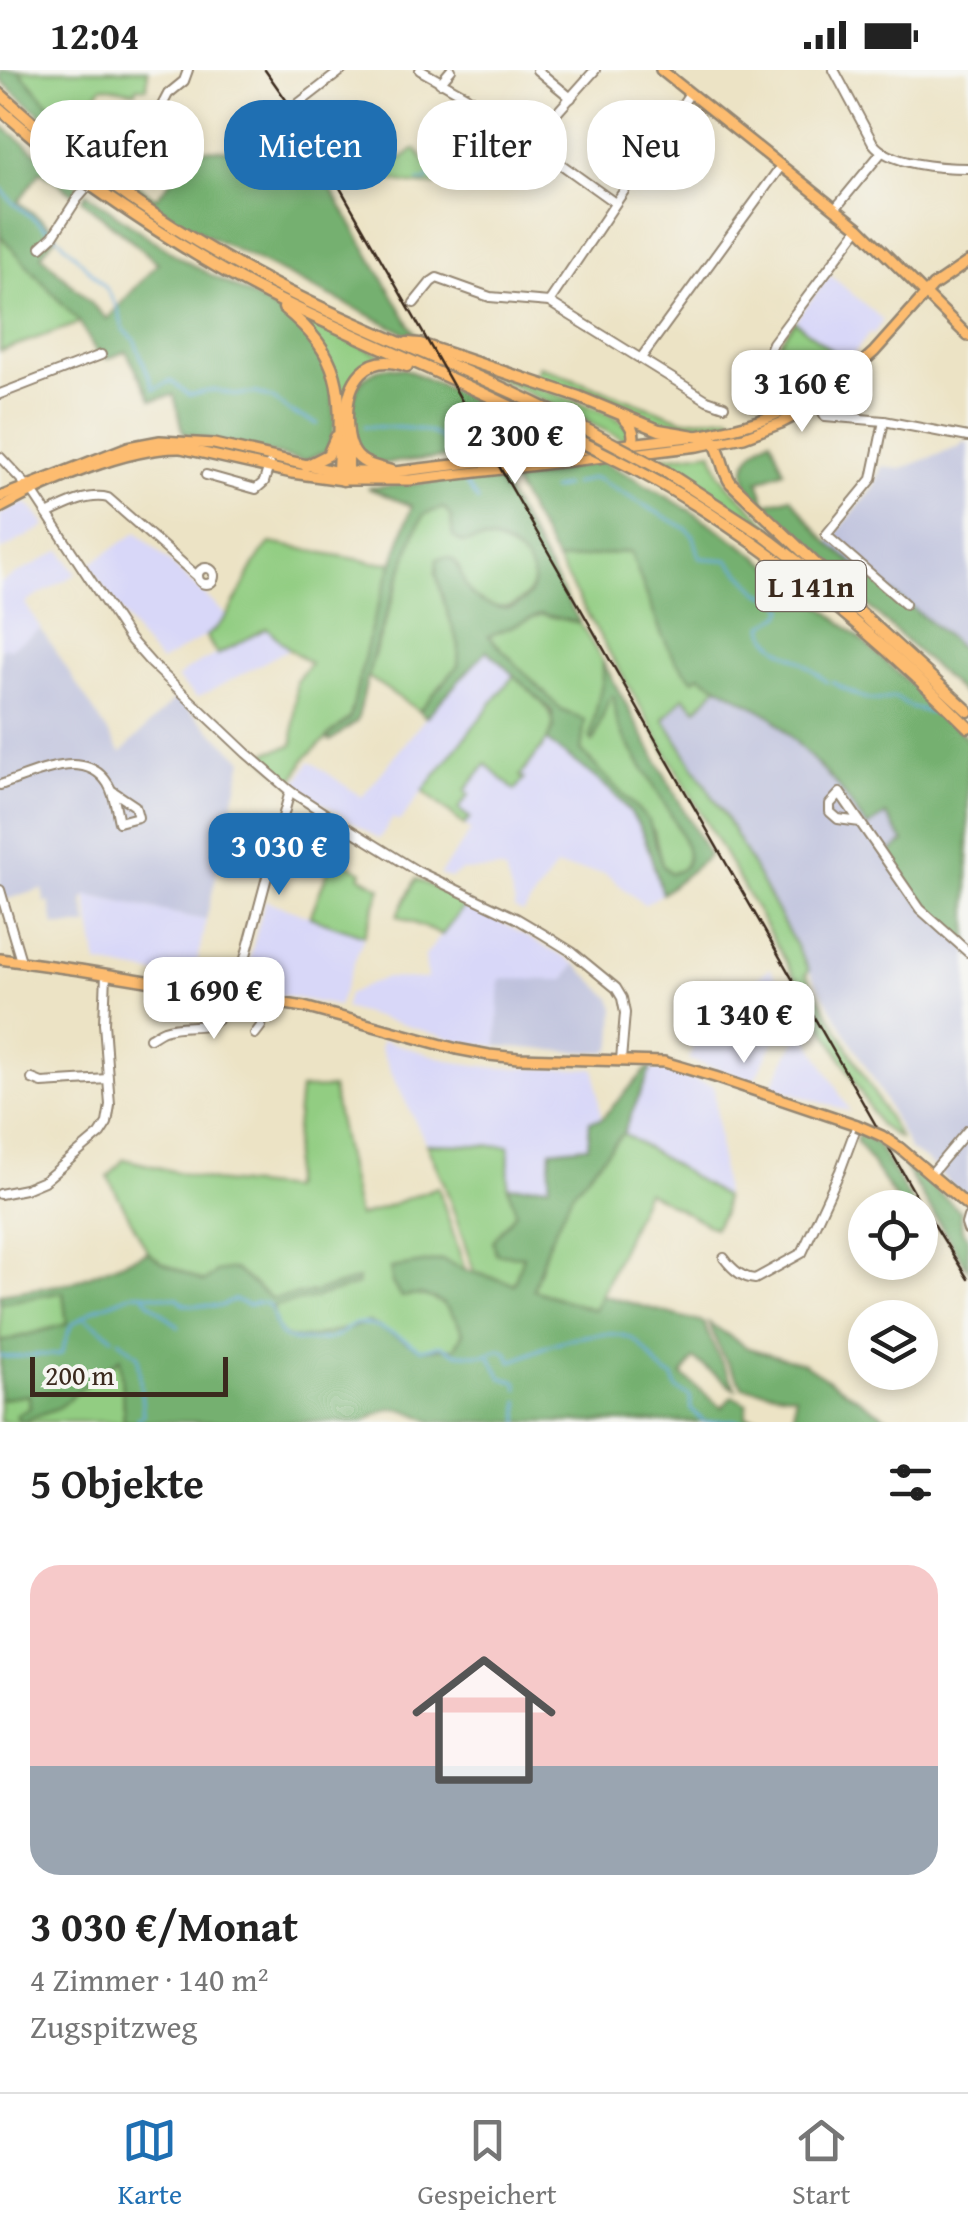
<!DOCTYPE html>
<html lang="de">
<meta charset="utf-8">
<style>
:root{--surface:#fff;--page:#f2f2f2;--text:#222;--muted:#767676;--line:#e0e0e0;--accent:#1f6fb2}
body{margin:0;font-family:"Gentium Book Plus",serif;background:var(--page);color:var(--text);height:100vh;display:flex;flex-direction:column;font-size:38px;white-space:nowrap}
*{box-sizing:border-box;margin:0}
p{font-size:32px;color:var(--muted)}
.icon{flex:none;width:55px;height:55px;fill:none;stroke:currentColor;stroke-width:2;stroke-linecap:round;stroke-linejoin:round}
.map{position:relative;height:1352px;overflow:hidden}
.sheet{display:flex;flex-direction:column;background:var(--surface);flex:1}
.sheet>*{flex:none}
.guide{position:absolute;left:30px;top:30px;width:910px;height:90px;display:flex;gap:20px}
.fabs{position:absolute;left:848px;top:1120px;display:grid;gap:20px}
.fabs a{display:grid;place-items:center;width:90px;height:90px;border-radius:50%;background:var(--surface);box-shadow:0 5px 15px #0003;font-size:50px}
.scale{position:absolute;left:30px;bottom:25px;width:198px;box-sizing:border-box;padding-left:10px;border:5px solid #3b2a1e;border-top:0;font-size:28px;line-height:35px;white-space:nowrap;color:#3b2a1e;-webkit-text-stroke:8px #f6f6f2;paint-order:stroke}
.price{position:absolute;translate:-50% -85px;padding:0 22px;border-radius:20px;background:#fff;color:#222;font-size:32px;line-height:65px;filter:drop-shadow(0 2px 5px #0008)}
.price::after{content:'';position:absolute;left:50%;top:60px;width:30px;height:22px;margin-left:-15px;background:inherit;clip-path:polygon(0 0,100% 0,50% 100%)}
.price.active{background:var(--accent);color:#fff}
ul{padding:0;list-style:none}
li{display:grid;align-content:center;gap:20px;height:530px;padding:0 30px}
li+li{border-top:2px solid var(--line)}
li span{display:grid;place-items:center;height:310px;border-radius:30px;color:#555}
li>.icon{margin-inline-start:auto}
span .icon{width:180px;height:180px;fill:#fffc;stroke-width:1}
li b{font-size:42px}
h2{display:flex;justify-content:space-between;align-items:center;height:120px;padding:0 30px;font-size:42px}
.chip{padding:0 35px;border-radius:40px;background:var(--surface);box-shadow:0 5px 15px #0003;font-size:35px;line-height:90px}
.chip.active{background:var(--accent);color:#fff}
.status{display:flex;justify-content:space-between;align-items:center;height:70px;padding:0 50px;background:var(--surface);direction:ltr}
.status svg{height:28px;fill:currentColor}
.tab-bar{display:flex;justify-content:space-around;align-items:center;height:140px;border-top:2px solid var(--line);background:var(--surface);font-size:28px;color:var(--muted)}
.tab-bar a{display:grid;justify-items:center;gap:5px}
.tab-bar .active{color:var(--accent)}
.map>svg:first-child{display:block}
.built{fill:#d8d7f8}
.industrial{fill:#bfc2dd}
.green{fill:#92cd82;stroke:#667c50;stroke-width:2.5}
.forest{fill:#75b070;stroke:#586d47;stroke-width:2.5}
.lines{fill:none;stroke-linecap:round;stroke-linejoin:round}
.stream{stroke:#69acde;stroke-width:2.5}
.minor-casing{stroke:#948672;stroke-width:12}
.major-casing{stroke:#948672;stroke-width:14}
.highway-casing{stroke:#948672;stroke-width:15}
.minor{stroke:#fff;stroke-width:8}
.major{stroke:#fdbc6f;stroke-width:9}
.highway{stroke:#fdbc6f;stroke-width:10}
.rail{stroke:#3b2a1e;stroke-width:2.5}
.major-bridge-casing{stroke:#948672;stroke-width:14;stroke-linecap:butt}
.highway-bridge-casing{stroke:#948672;stroke-width:15;stroke-linecap:butt}
.major-bridge{stroke:#fdbc6f;stroke-width:9}
.highway-bridge{stroke:#fdbc6f;stroke-width:10}
.labels{text-anchor:middle;dominant-baseline:central;stroke-width:8;stroke-linejoin:round;paint-order:stroke}
.shield{fill:#f6f6f2;stroke:#73675e;stroke-width:2.5}
.shield-label{font-size:30px;font-weight:bold;fill:#3b2a1e}
</style>
<div class="status"><b>12:04</b><svg viewBox="0 0 49 12"><path d="M0 12V9h3v3zM5 12V6h3v6zM10 12V3h3v9zM15 12V0h3v12zM26 1h20v11H26zM47 4h2v5h-2z"/></svg></div>
<div class="map">
<svg width="968" height="1352" viewBox="0 0 968 1352">
<rect width="100%" height="100%" fill="#f6f6f2"/>
<filter id="ink" filterUnits="userSpaceOnUse"><feTurbulence type="fractalNoise" baseFrequency=".01" numOctaves="2"/><feDisplacementMap in="SourceGraphic" scale="20" xChannelSelector="R" yChannelSelector="G"/><feConvolveMatrix kernelMatrix="1 2 1 2 8 2 1 2 1" color-interpolation-filters="sRGB"/></filter>
<filter id="wash" filterUnits="userSpaceOnUse"><feTurbulence type="fractalNoise" baseFrequency=".0048" numOctaves="4" result="noise"/><feDisplacementMap in="SourceGraphic" scale="40" xChannelSelector="R" yChannelSelector="G"/><feGaussianBlur stdDeviation="2.25" result="paint"/><feColorMatrix in="noise" values="0 0 0 0 0 0 0 0 0 0 0 0 0 0 0 0 0 1.4 0 .05"/><feComposite in="paint" operator="in"/></filter>
<g filter="url(#wash)">
<rect width="100%" height="100%" fill="#ece3c5"/>
<g class="built">
<polygon points="830,205 883,250 873,265 870,263 846,293 795,251"/>
<polygon points="26,433 32,438 46,456 0,481 0,445 16,436"/>
<polygon points="137,462 226,545 219,558 160,592 138,567 89,495"/>
<polygon points="61,480 76,504 25,533 41,559 8,580 6,577 0,580 0,513"/>
<polygon points="267,558 289,579 197,628 177,609 186,600"/>
<polygon points="486,580 552,641 547,671 604,715 632,745 642,763 662,824 644,835 605,803 556,797 523,843 514,839 515,834 505,802 500,799 461,801 451,808 439,805 471,761 423,721 399,752 393,748 379,769 295,715 310,691 362,727 426,647"/>
<polygon points="86,825 206,850 193,911 98,894"/>
<polygon points="265,830 364,866 338,936 242,918"/>
<polygon points="467,833 576,894 564,910 501,910 497,976 463,972 344,938 348,924 384,908 427,909 425,886"/>
<polygon points="770,898 792,937 754,1010 689,990 699,955"/>
<polygon points="802,957 850,1042 772,1016"/>
<polygon points="382,970 455,992 497,998 595,999 601,1049 588,1077 549,1116 508,1117 508,1076 426,1074 380,979"/>
<polygon points="651,999 672,1003 714,1016 724,1127 623,1063"/>
</g>
<g class="industrial">
<polygon points="963,372 968,373 968,586 945,564 917,544 828,473 873,419 882,396 900,399 959,377"/>
<polygon points="41,559 121,683 176,628 243,690 206,850 87,825 83,831 89,856 54,856 50,832 45,833 43,819 4,830 0,819 0,580 6,576 9,579"/>
<polygon points="718,616 760,638 786,660 838,716 867,757 885,745 904,772 887,784 949,858 968,874 968,1131 927,1091 910,1080 877,1015 812,906 728,751 664,648 684,627 697,639"/>
<polygon points="576,894 611,928 615,938 613,974 611,979 606,982 563,981 497,976 500,909 564,910"/>
</g>
<g class="green">
<polygon points="18,0 148,0 147,18 137,17 136,22 103,16 91,31 112,43 85,68 48,33"/>
<path d="M416,79L427,95L442,107V114C422,117 394,114 379,103Z"/>
<polygon points="0,165 80,253 0,281"/>
<polygon points="302,250 389,288 370,293 345,330 342,330"/>
<path d="M795,251L846,293L788,329L773,333C751,307 778,273 795,251Z"/>
<polygon points="466,293 608,343 626,354 630,366 627,371"/>
<polygon points="539,296 684,350 731,346 737,352 715,357 714,360 685,363 668,359 535,308"/>
<polygon points="712,381 720,404 728,415 786,472 657,388"/>
<path d="M444,437L451,447L453,467C464,474 470,471 483,470C495,469 508,476 519,484C562,516 498,564 468,520C462,511 459,501 455,491L436,503L459,576L458,596L419,641L367,606L415,462L424,444Z"/>
<path d="M270,473L372,492L394,493L373,551L350,648L306,687L292,713L262,687L268,682L293,675L296,612L310,593L289,579L267,558L217,585L206,566C236,548 245,499 270,473Z"/>
<polygon points="630,481 662,565 698,605 718,616 697,639 684,627 664,649 728,751 809,900 806,904 900,1069 880,1056 557,491"/>
<path d="M541,544L580,553L603,592V609L594,671L609,628L614,626C615,636 615,648 619,657C630,684 692,766 687,790C685,800 678,802 670,803L662,795L654,761L581,680L584,650L561,640L488,565Z"/>
<path d="M514,605C566,655 564,649 520,706L524,709L515,721L486,694L465,721L469,725L458,739L470,748L464,755L423,721Z"/>
<polygon points="334,785 362,802 360,806 381,818 364,866 310,847"/>
<polygon points="416,809 467,833 442,865 397,846"/>
<path d="M332,1018L358,1147L438,1117L465,1200L442,1190L391,1198L423,1223L451,1239L463,1262L455,1278L421,1279L369,1252C352,1257 296,1276 283,1265C275,1259 274,1246 272,1236L315,1228L358,1210L316,1222L272,1229L234,1199L204,1212L161,1192L148,1182L108,1107L124,1089L213,1111L290,1119L300,1019Z"/>
<polygon points="623,1063 724,1127 723,1143 714,1158 646,1121 595,1240 533,1220 547,1176 572,1123"/>
<polygon points="426,1074 509,1076 508,1117 517,1142 524,1185 514,1214 474,1202 444,1113"/>
<polygon points="63,1222 67,1254 0,1272 0,1233"/>
<polygon points="120,1287 124,1352 0,1352 0,1329 29,1325 30,1338 80,1320"/>
</g>
<g class="forest">
<polygon points="0,0 18,0 48,33 85,68 81,74 156,128 198,79 262,81 296,58 418,269 183,154 106,101 0,10"/>
<path d="M0,54L80,117L74,124L41,101L18,132L55,160V167L41,185L107,249L158,193L82,130L86,123C118,145 149,169 182,189C245,227 331,248 334,336C335,353 335,366 327,381L304,391L184,364L174,325L152,330L126,281L107,289L103,280L97,283L80,253L0,165Z"/>
<path d="M387,297L405,299L573,376L376,394L356,381C349,347 344,307 387,297Z"/>
<path d="M771,368L784,401L758,411L766,434L791,427C804,443 816,462 832,476C876,514 927,545 968,586V629L780,454C751,424 722,397 771,368Z"/>
<path d="M603,392C743,461 858,562 968,669V874L919,830L892,789L889,790L886,785L904,772L886,745L867,757L838,716L771,646L699,605L693,610L676,591L662,565L630,481L557,491L509,405Z"/>
<path d="M497,406L580,553L541,544L489,566L561,640L585,650L581,681L649,751L662,795L670,803C678,802 685,800 687,790C692,765 631,685 619,657C615,648 615,636 614,626L609,629L593,672L590,667L603,609V592L709,786L662,824C656,804 651,783 643,764C625,723 580,697 547,671L554,658L552,641L487,580L426,647L419,641L458,596L459,576L442,526L436,503L437,489C442,488 448,486 452,489C466,498 456,524 490,535C497,537 506,540 513,537C556,518 522,471 486,470C479,469 470,472 463,473L453,467L451,447L444,438L424,444L415,462L375,577L357,651L330,671L327,667L350,648L373,551L412,436L368,418Z"/>
<path d="M648,998L651,999L623,1063L572,1123L547,1176L533,1220L594,1240L602,1225L704,1253L716,1282L737,1320L694,1289L682,1305L722,1338L732,1326L747,1334L746,1347L794,1350L795,1325L743,1317L720,1281L709,1253L748,1278L802,1293L894,1352H433C403,1338 393,1331 364,1352H124L120,1288L58,1338L20,1352L16,1345L30,1338L29,1325L0,1329V1272L67,1254L63,1222L0,1233V1224L71,1213L148,1182L161,1192L204,1212L216,1202L234,1199L272,1229L316,1222L358,1209L357,1215L315,1228L273,1236C274,1246 275,1259 283,1265C296,1276 352,1257 369,1252L421,1279L455,1278L463,1262C448,1233 435,1221 401,1227L392,1213L391,1198L442,1190L465,1200L514,1214L523,1186L496,1184L493,1171L516,1142L508,1117L549,1115L551,1080L588,1076L590,1051L601,1049Z"/>
<polygon points="860,1063 877,1074 915,1137 901,1137 856,1070"/>
<polygon points="899,1088 960,1141 962,1161 968,1167 968,1200"/>
</g>
<g class="lines">
<g class="stream">
<polyline points="418,111 426,111 431,105"/>
<polyline points="0,117 12,132 59,168 106,218 118,239 123,259 134,269 154,319 171,311 189,325 216,320 236,325 257,323 273,329 292,343 318,354"/>
<path d="M365,356C383,358 428,355 441,369C442,370 449,382 449,384"/>
<polyline points="465,413 478,431"/>
<path d="M573,414L592,408L597,409L687,459L694,467L700,488L728,490L759,522L778,530L785,538L782,545L764,555C766,574 784,582 799,590C809,596 818,605 827,612"/>
<polyline points="551,420 565,416"/>
<path d="M832,612C851,623 872,636 894,627L912,638L934,643"/>
<polyline points="144,1224 146,1229 179,1257"/>
<polyline points="86,1248 113,1267"/>
<polyline points="119,1270 138,1286 143,1345 138,1348 139,1352"/>
<path d="M0,1286C11,1289 22,1286 34,1285C44,1284 51,1286 61,1284L71,1255L95,1239L135,1223L178,1228L184,1234L193,1235L221,1236L234,1230L248,1235C284,1222 265,1260 288,1269C296,1272 328,1271 335,1267C343,1264 347,1256 355,1254C371,1250 407,1270 421,1279L441,1275L455,1283L485,1285L500,1279L508,1283L511,1291C522,1289 530,1283 540,1279C562,1269 611,1257 633,1269C649,1279 655,1301 673,1307L677,1319L690,1326L691,1340L705,1352"/>
<polyline points="490,1286 502,1308 517,1312 518,1320"/>
<polyline points="519,1331 519,1352"/>
<polyline points="708,1352 733,1350 742,1352"/>
<path d="M757,1352C770,1350 782,1351 795,1347L808,1352"/>
</g>
</g>
</g>
<g filter="url(#ink)">
<g class="lines">
<defs>
<g id="minor">
<polyline points="420,0 466,26 615,133"/>
<polyline points="537,0 571,28"/>
<path d="M834,0L873,73C889,95 942,98 968,98"/>
<polyline points="440,13 451,0"/>
<polyline points="298,34 342,0"/>
<polyline points="531,72 595,0"/>
<polyline points="835,139 881,83"/>
<polyline points="41,177 53,166 77,129 104,98 118,91 145,61 157,45 168,24 184,11 188,0"/>
<polyline points="549,232 690,23"/>
<polyline points="414,233 431,212 437,208 490,227 549,232 707,330 724,336"/>
<polyline points="641,288 781,96"/>
<polyline points="764,295 773,273 859,158"/>
<polyline points="0,324 101,285"/>
<polyline points="809,328 818,334 825,346 884,351 968,367"/>
<polyline points="884,351 872,409 826,465 905,534"/>
<polyline points="0,387 32,421 128,567 151,593 246,683 290,721 341,754 417,801 516,848 543,864 572,882 616,918 622,928 625,943 621,990"/>
<polyline points="206,405 256,419 264,412 269,395"/>
<path d="M47,444C65,435 89,423 108,428L198,507"/>
<circle cx="206" cy="506" r="8"/>
<path d="M0,715C32,705 85,676 108,714C115,725 116,740 119,752L138,747L135,736L111,720"/>
<polyline points="860,752 838,749 830,742 830,734 840,723 920,839 968,882"/>
<polyline points="0,820 21,891"/>
<polyline points="235,926 290,721"/>
<polyline points="255,964 261,956 265,931"/>
<path d="M150,968C155,965 159,962 164,960C194,950 218,969 232,925"/>
<polyline points="32,1009 42,1013 108,1009"/>
<polyline points="931,1104 968,1060"/>
<polyline points="0,1124 25,1119 44,1111 100,1064 107,1053 110,1035 104,953 106,904"/>
<polyline points="968,1147 966,1154 968,1160"/>
<path d="M724,1188C732,1199 742,1208 755,1209L802,1183L840,1101L857,1055"/>
</g>
<g id="major">
<polyline points="661,0 859,158 968,266"/>
<polyline points="633,384 698,376 744,367 781,353 818,334 842,317 853,301 874,282 933,216 968,192"/>
<path d="M0,427L128,377L160,371L214,374L338,402H394L697,366C731,359 764,352 796,335C815,325 831,311 851,302"/>
<path d="M0,438C48,412 127,377 181,378L292,403L343,410H410L612,386"/>
<polyline points="0,889 80,900 304,937 457,979 489,985 518,988 664,992 715,1007 857,1055"/>
<polyline points="900,1078 968,1136"/>
</g>
<g id="highway">
<polyline points="0,24 40,59 94,102"/>
<polyline points="0,39 85,111"/>
<path d="M101,107C174,162 254,207 337,245C422,284 511,318 593,363"/>
<path d="M92,116C149,156 206,193 267,224C365,273 467,312 564,363"/>
<path d="M284,238C347,289 341,326 338,402L343,410L348,403V364"/>
<path d="M407,273L420,274L579,327L659,360L712,369C722,381 721,399 731,413L845,522L853,535"/>
<path d="M622,383C637,373 637,361 624,348"/>
<polyline points="306,396 328,385 336,367"/>
<path d="M635,399C759,466 869,558 968,657"/>
<path d="M394,402C382,398 366,396 357,386C348,376 347,360 347,347C347,311 366,281 407,296"/>
<polyline points="666,402 763,465 825,513"/>
<polyline points="850,533 968,641"/>
</g>
</defs>
<use href="#minor" class="minor-casing"/>
<use href="#major" class="major-casing"/>
<use href="#highway" class="highway-casing"/>
<use href="#minor" class="minor"/>
<use href="#major" class="major"/>
<use href="#highway" class="highway"/>
<polyline class="rail" points="265,0 303,54 335,109 914,1122 968,1209"/>
<defs>
<polyline id="major-bridge" points="857,1055 882,1066 900,1078"/>
<g id="highway-bridge">
<polyline points="94,102 101,107"/>
<polyline points="85,111 92,116"/>
<polyline points="564,363 635,399"/>
<polyline points="593,363 666,402"/>
</g>
</defs>
<use href="#major-bridge" class="major-bridge-casing"/>
<use href="#highway-bridge" class="highway-bridge-casing"/>
<use href="#major-bridge" class="major-bridge"/>
<use href="#highway-bridge" class="highway-bridge"/>
</g>
</g>
<g class="labels">
<rect class="shield" x="756" y="491" width="110" height="50" rx="8"/>
<g class="shield-label">
<text x="811" y="516">L 141n</text>
</g>
</g>
</svg>
<div class="fabs">
<a><svg class="icon" aria-label="locate" viewBox="0 0 24 24"><circle cx="12" cy="12" r="6"/><path d="M12 2v4M12 18v4M2 12h4M18 12h4"/></svg></a>
<a><svg class="icon" aria-label="layers" viewBox="0 0 24 24"><path d="M12 4l9 5-9 5-9-5zM3 14l9 5 9-5"/></svg></a>
</div>
<div class="scale">200 m</div>
<b class="price" style="left:802px;top:365px">3 160 €</b>
<b class="price" style="left:515px;top:417px">2 300 €</b>
<b class="price active" style="left:279px;top:828px">3 030 €</b>
<b class="price" style="left:214px;top:972px">1 690 €</b>
<b class="price" style="left:744px;top:996px">1 340 €</b>
<div class="guide">
<a class="chip">Kaufen</a>
<a class="chip active">Mieten</a>
<a class="chip">Filter</a>
<a class="chip">Neu</a>
</div>
</div>
<section class="sheet">
<h2>5 Objekte<svg class="icon" aria-label="filters" viewBox="0 0 24 24"><path d="M4 7h16M4 17h16"/><circle cx="9" cy="7" r="2"/><circle cx="15" cy="17" r="2"/></svg></h2>
<ul>
<li><span style="background:linear-gradient(#f6c9c9 65%,#9aa5b1 0)"><svg class="icon" aria-label="home" viewBox="0 0 24 24"><path d="M3 11l9-7 9 7M6 9v11h12V9"/></svg></span><div><b>3 030 €/Monat</b><p>4 Zimmer · 140 m²</p><p>Zugspitzweg</p></div></li>
</ul>
</section>
<nav class="tab-bar">
<a class="active"><svg class="icon" aria-label="map" viewBox="0 0 24 24"><path d="M3 6l6-2 6 2 6-2v14l-6 2-6-2-6 2zM9 4v14M15 6v14"/></svg>Karte</a>
<a><svg class="icon" aria-label="saved" viewBox="0 0 24 24"><path d="M7 4h10v16l-5-4-5 4z"/></svg>Gespeichert</a>
<a><svg class="icon" aria-label="home" viewBox="0 0 24 24"><path d="M3 11l9-7 9 7M6 9v11h12V9"/></svg>Start</a>
</nav>
